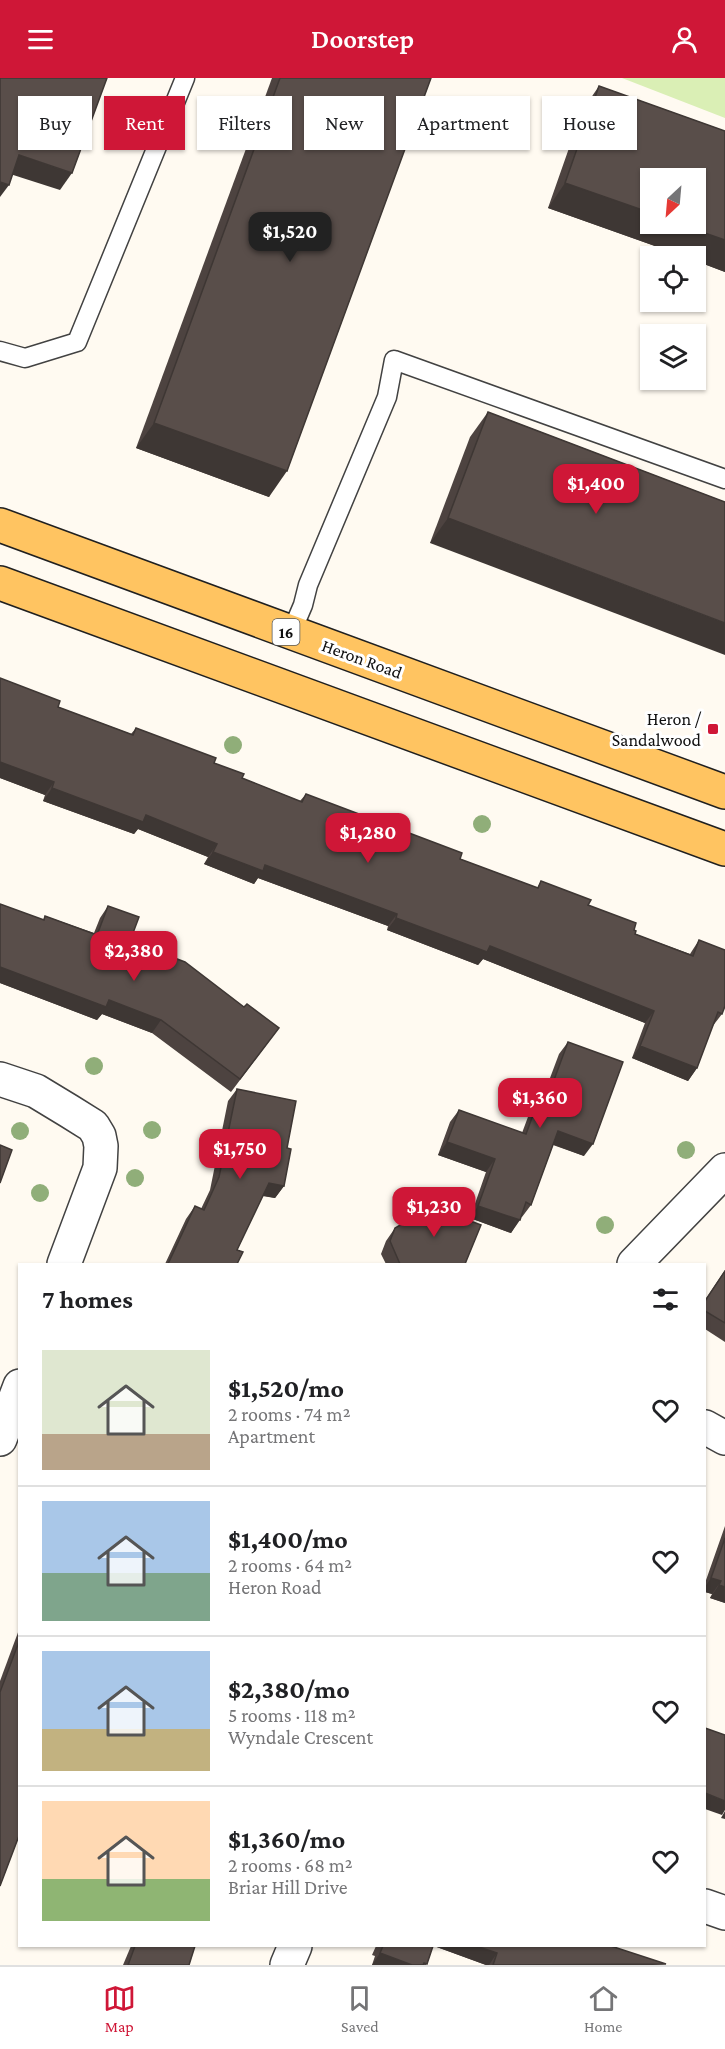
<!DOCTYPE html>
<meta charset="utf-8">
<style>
:root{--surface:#fff;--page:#f2f2f2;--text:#202124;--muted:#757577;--line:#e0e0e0;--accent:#cf1737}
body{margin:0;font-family:"Crimson Pro",serif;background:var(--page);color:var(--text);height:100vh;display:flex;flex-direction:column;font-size:22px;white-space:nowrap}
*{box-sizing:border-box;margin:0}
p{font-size:20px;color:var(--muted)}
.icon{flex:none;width:33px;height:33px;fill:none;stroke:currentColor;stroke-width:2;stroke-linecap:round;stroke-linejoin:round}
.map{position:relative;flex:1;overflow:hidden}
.details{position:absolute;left:18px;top:1185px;width:688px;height:684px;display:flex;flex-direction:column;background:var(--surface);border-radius:0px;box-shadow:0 2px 4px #0004}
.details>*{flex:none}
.hud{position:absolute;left:18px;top:18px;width:690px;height:54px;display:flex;gap:12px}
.needle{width:39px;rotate:206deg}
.buttons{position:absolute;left:640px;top:90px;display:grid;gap:12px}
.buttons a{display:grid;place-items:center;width:66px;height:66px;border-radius:0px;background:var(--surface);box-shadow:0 2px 4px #0004;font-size:30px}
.price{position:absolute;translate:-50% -51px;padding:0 14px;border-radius:12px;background:var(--accent);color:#fff;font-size:20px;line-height:39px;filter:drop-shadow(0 2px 3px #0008)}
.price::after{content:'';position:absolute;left:50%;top:36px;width:18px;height:14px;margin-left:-9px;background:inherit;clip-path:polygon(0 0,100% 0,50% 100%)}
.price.on{background:#222;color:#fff}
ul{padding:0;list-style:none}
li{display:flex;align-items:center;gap:18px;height:150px;padding:0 24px}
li+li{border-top:2px solid var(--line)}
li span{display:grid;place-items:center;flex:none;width:168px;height:120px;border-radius:0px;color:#555}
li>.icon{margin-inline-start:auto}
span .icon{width:72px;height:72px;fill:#fffc;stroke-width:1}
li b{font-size:26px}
h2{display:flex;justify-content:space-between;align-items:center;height:72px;padding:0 24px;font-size:26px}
.pill{padding:0 21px;border-radius:0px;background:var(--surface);box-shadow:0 2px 4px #0004;font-size:21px;line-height:54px}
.pill.on{background:var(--accent);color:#fff}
header{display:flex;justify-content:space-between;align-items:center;height:78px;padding:0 24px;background:var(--accent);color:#fff;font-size:27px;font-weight:600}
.tabs{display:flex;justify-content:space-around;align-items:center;height:84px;border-top:2px solid var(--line);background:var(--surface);font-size:16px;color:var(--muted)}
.tabs a{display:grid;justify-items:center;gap:3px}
.tabs .on{color:var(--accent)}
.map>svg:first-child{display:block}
.green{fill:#daefb5}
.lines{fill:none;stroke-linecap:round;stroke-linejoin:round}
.service-casing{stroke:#424242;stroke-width:21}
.minor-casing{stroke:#424242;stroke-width:36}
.tertiary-casing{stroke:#424242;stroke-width:36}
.primary-casing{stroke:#202020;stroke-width:36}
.service{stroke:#fff;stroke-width:18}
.minor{stroke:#fff;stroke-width:33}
.tertiary{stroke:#fff;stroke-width:33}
.primary{stroke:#ffc461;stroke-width:33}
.tree{fill:#90ae79}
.wall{fill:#4d4340}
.shaded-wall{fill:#3e3734}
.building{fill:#594e4a;stroke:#3e3734;stroke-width:1.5}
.poi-dot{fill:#cf1737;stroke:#fff;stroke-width:2}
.labels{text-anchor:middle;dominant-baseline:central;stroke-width:6;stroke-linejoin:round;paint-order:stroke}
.shield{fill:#fff;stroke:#575757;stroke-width:1.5}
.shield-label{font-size:16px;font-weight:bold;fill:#0f0f0f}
.street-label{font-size:18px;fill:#0f0f0f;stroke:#fff}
.poi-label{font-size:18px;fill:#0f0f0f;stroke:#fff;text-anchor:end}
</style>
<header><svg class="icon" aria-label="menu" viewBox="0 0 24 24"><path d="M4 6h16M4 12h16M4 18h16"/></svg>Doorstep<svg class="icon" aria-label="person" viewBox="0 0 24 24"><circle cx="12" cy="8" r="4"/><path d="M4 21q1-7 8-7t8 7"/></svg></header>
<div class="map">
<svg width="725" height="1887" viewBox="0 0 725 1887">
<rect width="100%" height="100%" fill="#fffaf1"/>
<polygon class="green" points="622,0 725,0 725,40"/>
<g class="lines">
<defs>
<g id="service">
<polyline points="0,273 25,280 77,264 185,0"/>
<polyline points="291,555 303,527 308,507 387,319 394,282 725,401"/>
</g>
<g id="minor">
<polyline points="0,1001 36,1013 69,1033 93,1048 99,1058 101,1068 100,1090 64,1186"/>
<polyline points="705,1349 725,1360"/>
<polyline points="0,1361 20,1308"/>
<polyline points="705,1828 725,1835"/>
</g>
<g id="tertiary">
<polyline points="634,1186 725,1092"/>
<polyline points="287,1887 295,1868"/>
</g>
<g id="primary">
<polyline points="0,447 725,714"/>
<polyline points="0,505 725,771"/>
</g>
</defs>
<use href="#service" class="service-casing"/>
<use href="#minor" class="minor-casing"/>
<use href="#tertiary" class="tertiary-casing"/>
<use href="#primary" class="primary-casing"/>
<use href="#service" class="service"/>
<use href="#minor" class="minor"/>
<use href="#tertiary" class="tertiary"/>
<use href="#primary" class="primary"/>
</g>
<g class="tree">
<circle cx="233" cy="667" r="9"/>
<circle cx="482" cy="746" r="9"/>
<circle cx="94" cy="988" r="9"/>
<circle cx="152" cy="1052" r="9"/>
<circle cx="20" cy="1053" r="9"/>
<circle cx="686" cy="1072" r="9"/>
<circle cx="135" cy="1100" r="9"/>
<circle cx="40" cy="1115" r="9"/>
<circle cx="605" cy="1147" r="9"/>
</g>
<g class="wall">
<polygon points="272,0 431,0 269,419 136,370"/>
<polygon points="599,8 725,53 725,194 696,183 696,178 683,178 548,130 582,33"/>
<polygon points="488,334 725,424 430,465 470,359"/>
<polygon points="0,600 58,629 131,656 136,650 214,685 242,700 300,723 306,716 460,781 537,810 541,803 588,827 634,852 635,856 690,876 699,862 722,936 712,949 697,990 688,1003 632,980 645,945 483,881 478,887 387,852 388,848 258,800 254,806 204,786 208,779 138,751 134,756 43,723 45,717 0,700"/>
<polygon points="0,826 43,842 45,838 94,855 100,840 108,828 130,863 244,929 279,950 231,1014 152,955 102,936 97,942 0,905"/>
<polygon points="568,964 584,1078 553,1067 531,1127 522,1139 521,1139 511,1155 470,1140 486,1094 438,1077 450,1044 459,1032 522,1055 535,1020 544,1007 547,1008 559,976"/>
<polygon points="237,1011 287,1070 284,1108 275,1120 262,1118 237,1172 237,1186 165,1186 186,1141 195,1128 201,1131 210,1112 228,1023"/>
<polygon points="423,1125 465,1186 386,1186 381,1176 386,1163 395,1150 413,1140"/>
<polygon points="725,1192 725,1264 705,1251 705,1222"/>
<polygon points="725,1448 725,1525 710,1520 712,1516 705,1514 705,1505"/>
<polygon points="20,1549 20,1755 0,1808 0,1603"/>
<polygon points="131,1868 195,1868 189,1887 123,1887"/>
<polygon points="376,1868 433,1868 426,1887 372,1887 375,1878 372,1877"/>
<polygon points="434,1868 665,1887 486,1887"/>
</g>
<g class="shaded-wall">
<polygon points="19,77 72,95 60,112 7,95"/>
<polygon points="0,104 9,107 0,119"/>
<polygon points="565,105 651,135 651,146 679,146 725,162 725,194 696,183 696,178 683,178 548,130"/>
<polygon points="154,345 287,393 269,419 136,370"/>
<polygon points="448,440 725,545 725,577 430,465"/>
<polygon points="0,684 54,704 45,717 0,700"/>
<polygon points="52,710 146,737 217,766 208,779 138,751 134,756 43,723"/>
<polygon points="213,774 265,787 397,836 388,848 258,800 254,806 204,786"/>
<polygon points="396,840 490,868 654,933 645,945 483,881 478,887 387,852"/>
<polygon points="0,889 109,922 161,942 152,955 102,936 97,942 0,905"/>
<polygon points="640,968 697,990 688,1003 632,980"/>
<polygon points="558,1053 593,1066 584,1078 549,1065"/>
<polygon points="447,1064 495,1081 486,1094 438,1077"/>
<polygon points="269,1105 284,1108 275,1120 260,1117"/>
<polygon points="478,1128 520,1142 511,1155 470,1140"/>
<polygon points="711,1500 721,1503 712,1516 705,1514 705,1509"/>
<polygon points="719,1507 725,1509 725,1525 710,1520"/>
<polygon points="705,1715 725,1723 725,1732 722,1737 705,1731"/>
<polygon points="725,1733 725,1741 721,1740"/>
<polygon points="434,1868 476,1868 497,1875 489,1887 486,1887"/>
<polygon points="380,1875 412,1887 372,1887"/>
</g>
<g class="building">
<polygon points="0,0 107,0 72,95 19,77 9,107 0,104"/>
<polygon points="280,0 431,0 287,393 154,345"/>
<polygon points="599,8 725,53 725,162 679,146 696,146 696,100 651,100 651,135 565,105"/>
<polygon points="488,334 725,424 725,545 448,440"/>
<polygon points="0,600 60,623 58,629 133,657 136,650 216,680 214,685 244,696 242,700 302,724 306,716 462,775 460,781 538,810 541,803 591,822 588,827 636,845 634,852 636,853 635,856 693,878 699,862 725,872 725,928 722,936 718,934 697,990 640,968 654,933 490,868 487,874 396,840 397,836 265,787 263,793 213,774 217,766 146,737 143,744 52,710 54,704 0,684"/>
<polygon points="0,826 44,842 45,838 97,857 108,828 139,839 130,863 185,884 244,929 247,926 279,950 240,1001 161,942 109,922 106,929 0,889"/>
<polygon points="568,964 623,984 593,1066 558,1053 531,1127 526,1124 520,1142 478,1128 495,1081 447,1064 459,1032 526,1056 544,1007 551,1010"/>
<polygon points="237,1011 296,1023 287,1070 291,1071 284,1108 269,1105 237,1172 243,1174 237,1186 168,1186 195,1128 204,1132 219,1099"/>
<polygon points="0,1067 12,1072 0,1105"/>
<polygon points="423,1125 481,1147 465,1186 400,1186 390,1163 395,1150 418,1137"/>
<polygon points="725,1193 725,1245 705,1233 705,1223"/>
<polygon points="725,1460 725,1509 719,1507 721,1503 711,1500"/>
<polygon points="20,1561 20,1755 0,1808 0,1614"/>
<polygon points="705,1650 725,1657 725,1723 705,1715"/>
<polygon points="135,1868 195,1868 189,1887 128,1887"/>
<polygon points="383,1868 433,1868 427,1886 424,1885 423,1887 412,1887 380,1875"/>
<polygon points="476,1868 611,1868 666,1886 493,1887 497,1875"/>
</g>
<rect class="poi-dot" x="707" y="645" width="12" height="12" rx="3"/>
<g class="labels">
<rect class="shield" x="272.5" y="541" width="27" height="26" rx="4.5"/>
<g class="shield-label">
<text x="286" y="554">16</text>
</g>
<g class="street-label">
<text transform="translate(362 581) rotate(20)">Heron Road</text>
</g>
<g class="poi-label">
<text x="701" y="641">Heron /<tspan x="701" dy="21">Sandalwood</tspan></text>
</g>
</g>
</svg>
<div class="buttons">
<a><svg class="needle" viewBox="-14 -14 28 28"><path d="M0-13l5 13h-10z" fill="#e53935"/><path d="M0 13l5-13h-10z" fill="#757577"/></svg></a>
<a><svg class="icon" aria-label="locate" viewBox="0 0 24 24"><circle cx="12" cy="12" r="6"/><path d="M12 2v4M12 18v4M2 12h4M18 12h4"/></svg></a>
<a><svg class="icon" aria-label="layers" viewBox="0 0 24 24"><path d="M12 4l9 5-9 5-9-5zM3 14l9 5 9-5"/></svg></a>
</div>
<b class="price on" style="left:290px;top:185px">$1,520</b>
<b class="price" style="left:596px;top:437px">$1,400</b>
<b class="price" style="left:368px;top:786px">$1,280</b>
<b class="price" style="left:134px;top:904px">$2,380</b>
<b class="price" style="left:540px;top:1051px">$1,360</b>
<b class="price" style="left:240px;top:1102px">$1,750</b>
<b class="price" style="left:434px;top:1160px">$1,230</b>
<div class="hud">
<a class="pill">Buy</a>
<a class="pill on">Rent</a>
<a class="pill">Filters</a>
<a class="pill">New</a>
<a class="pill">Apartment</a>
<a class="pill">House</a>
</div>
<section class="details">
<h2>7 homes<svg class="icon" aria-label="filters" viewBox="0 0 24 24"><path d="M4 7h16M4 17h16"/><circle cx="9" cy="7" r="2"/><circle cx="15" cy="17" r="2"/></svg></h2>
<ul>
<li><span style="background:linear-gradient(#dfe7d0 70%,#b9a48a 0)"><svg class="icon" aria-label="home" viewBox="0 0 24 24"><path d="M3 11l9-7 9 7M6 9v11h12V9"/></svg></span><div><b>$1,520/mo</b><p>2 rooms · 74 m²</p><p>Apartment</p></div><svg class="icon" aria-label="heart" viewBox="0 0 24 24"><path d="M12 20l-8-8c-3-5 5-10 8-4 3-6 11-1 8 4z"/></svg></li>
<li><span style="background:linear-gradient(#a9c7e8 60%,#7fa58c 0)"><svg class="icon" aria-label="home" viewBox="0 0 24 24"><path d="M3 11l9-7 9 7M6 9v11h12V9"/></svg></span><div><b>$1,400/mo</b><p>2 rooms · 64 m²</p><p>Heron Road</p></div><svg class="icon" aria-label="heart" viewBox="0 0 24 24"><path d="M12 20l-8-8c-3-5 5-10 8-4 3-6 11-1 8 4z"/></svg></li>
<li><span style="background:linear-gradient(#a9c7e8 65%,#c2b280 0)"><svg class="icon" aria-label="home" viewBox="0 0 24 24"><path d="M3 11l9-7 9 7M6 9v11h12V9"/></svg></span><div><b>$2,380/mo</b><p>5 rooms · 118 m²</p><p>Wyndale Crescent</p></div><svg class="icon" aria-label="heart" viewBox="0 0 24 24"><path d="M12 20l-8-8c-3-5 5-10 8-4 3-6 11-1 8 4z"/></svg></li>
<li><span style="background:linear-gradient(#ffd9b3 65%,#8fb573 0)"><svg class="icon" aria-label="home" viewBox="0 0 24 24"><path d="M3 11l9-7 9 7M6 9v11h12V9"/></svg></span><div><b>$1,360/mo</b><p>2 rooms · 68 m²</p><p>Briar Hill Drive</p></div><svg class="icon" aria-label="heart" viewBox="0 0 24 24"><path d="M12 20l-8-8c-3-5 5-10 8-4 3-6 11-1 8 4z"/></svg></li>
</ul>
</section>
</div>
<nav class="tabs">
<a class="on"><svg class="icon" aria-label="map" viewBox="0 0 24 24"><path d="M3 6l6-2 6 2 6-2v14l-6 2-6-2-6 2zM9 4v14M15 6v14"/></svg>Map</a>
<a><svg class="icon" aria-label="saved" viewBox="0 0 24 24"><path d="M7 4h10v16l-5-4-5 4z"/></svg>Saved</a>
<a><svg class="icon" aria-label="home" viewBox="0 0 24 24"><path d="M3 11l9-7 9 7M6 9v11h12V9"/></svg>Home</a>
</nav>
